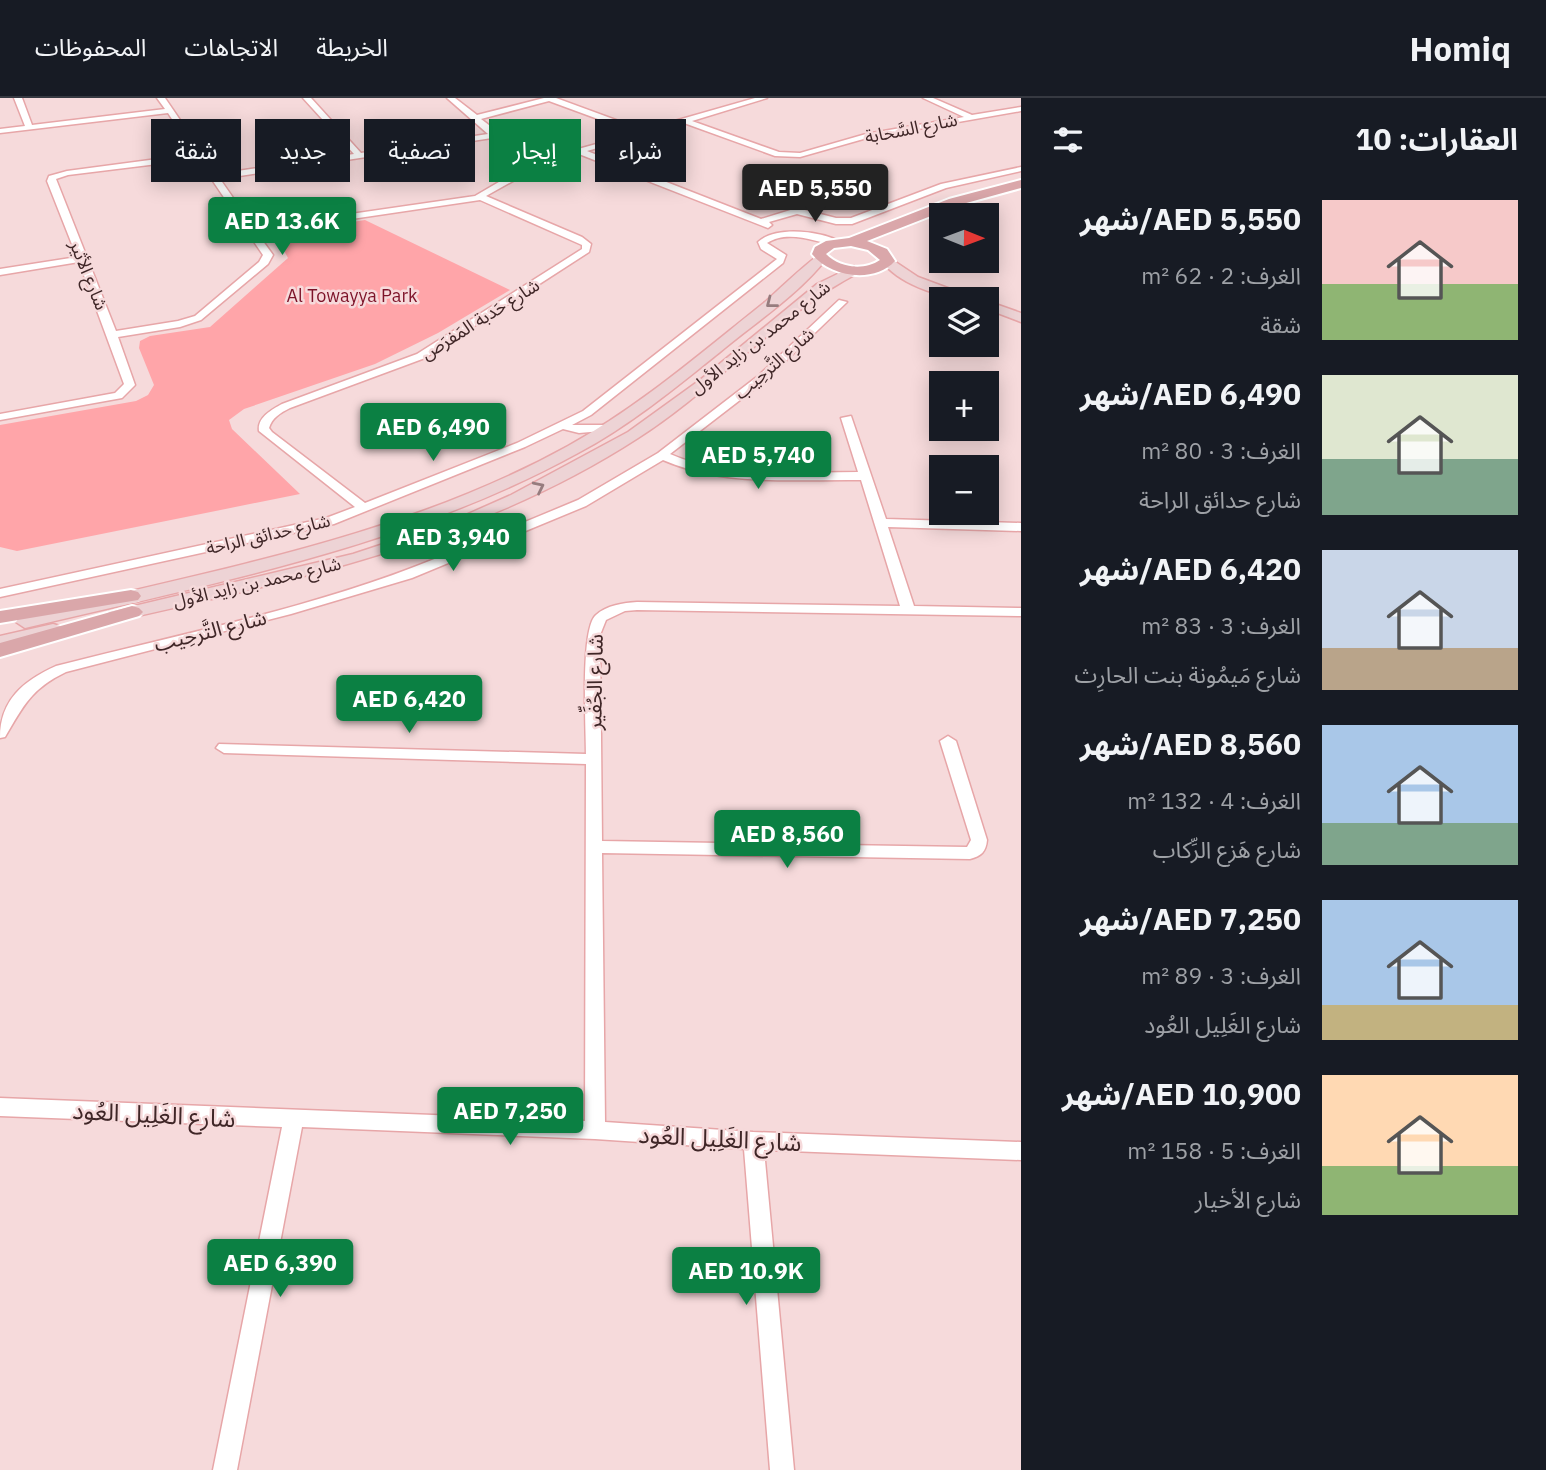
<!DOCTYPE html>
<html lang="ar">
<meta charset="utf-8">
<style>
:root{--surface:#171b24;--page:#242831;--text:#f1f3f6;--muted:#9ea1a6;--line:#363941;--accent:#0b8043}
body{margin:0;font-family:"IBM Plex Sans","Noto Sans Arabic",sans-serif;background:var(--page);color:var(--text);direction:rtl;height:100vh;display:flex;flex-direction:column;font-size:26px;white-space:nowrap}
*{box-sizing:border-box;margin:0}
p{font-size:23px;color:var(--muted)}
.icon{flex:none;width:38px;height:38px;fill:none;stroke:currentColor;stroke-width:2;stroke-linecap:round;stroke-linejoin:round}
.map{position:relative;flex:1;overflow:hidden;direction:ltr}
.details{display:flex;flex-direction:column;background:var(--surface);width:525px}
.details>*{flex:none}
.guide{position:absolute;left:21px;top:21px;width:665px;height:63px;direction:rtl;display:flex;gap:14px}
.needle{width:46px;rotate:91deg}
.controls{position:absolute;left:929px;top:105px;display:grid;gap:14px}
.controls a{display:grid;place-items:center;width:70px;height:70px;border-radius:0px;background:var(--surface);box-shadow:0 4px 18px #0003;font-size:35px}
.price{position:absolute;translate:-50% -60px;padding:0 16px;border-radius:7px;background:var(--accent);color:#fff;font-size:23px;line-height:46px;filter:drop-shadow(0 2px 4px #0008)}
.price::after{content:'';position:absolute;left:50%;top:42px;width:21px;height:16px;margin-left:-10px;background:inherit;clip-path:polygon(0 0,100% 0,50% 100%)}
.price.on{background:#222;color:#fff}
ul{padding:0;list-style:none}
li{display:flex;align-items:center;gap:21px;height:175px;padding:0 28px}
li span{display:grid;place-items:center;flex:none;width:196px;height:140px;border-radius:0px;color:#555}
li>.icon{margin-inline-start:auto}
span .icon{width:84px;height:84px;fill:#fffc;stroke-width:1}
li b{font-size:30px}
h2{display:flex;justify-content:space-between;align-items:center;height:84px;padding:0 28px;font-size:30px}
.pill{padding:0 24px;border-radius:0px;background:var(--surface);box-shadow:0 4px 18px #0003;font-size:24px;line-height:63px}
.pill.on{background:var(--accent);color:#fff}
header{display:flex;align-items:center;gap:42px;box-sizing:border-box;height:98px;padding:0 35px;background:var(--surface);border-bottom:2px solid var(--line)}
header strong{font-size:33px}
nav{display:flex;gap:38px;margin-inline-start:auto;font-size:24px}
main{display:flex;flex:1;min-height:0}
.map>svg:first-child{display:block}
.green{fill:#ffa5a9}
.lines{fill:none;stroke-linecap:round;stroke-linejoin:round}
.street-casing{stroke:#e7a6a8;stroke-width:3}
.secondary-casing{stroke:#e7a6a8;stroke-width:3}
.primary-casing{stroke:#fff;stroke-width:4}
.street{fill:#fff;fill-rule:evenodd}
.secondary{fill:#edd3d5;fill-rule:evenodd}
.primary{fill:#daa7aa;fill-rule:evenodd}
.oneway{stroke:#967c7e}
.labels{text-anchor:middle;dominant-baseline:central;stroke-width:5;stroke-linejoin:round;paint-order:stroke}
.far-street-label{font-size:18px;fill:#3f2627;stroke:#f6dadb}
.far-park-label{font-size:18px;fill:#7d1329;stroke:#f6dadb}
.street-label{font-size:21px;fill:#3f2627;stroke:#f6dadb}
.near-street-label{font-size:24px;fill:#3f2627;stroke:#f6dadb}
</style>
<header>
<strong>Homiq</strong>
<nav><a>الخريطة</a><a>الاتجاهات</a><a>المحفوظات</a></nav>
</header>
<main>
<section class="details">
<h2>العقارات: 10<svg class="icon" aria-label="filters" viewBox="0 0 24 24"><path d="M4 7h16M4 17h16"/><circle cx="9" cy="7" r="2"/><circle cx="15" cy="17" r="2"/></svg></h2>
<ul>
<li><span style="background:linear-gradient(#f6c9c9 60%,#8fb573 0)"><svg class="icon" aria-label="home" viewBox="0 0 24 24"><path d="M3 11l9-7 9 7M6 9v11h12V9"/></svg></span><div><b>AED 5,550/شهر</b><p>الغرف: 2 · 62 m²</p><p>شقة</p></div></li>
<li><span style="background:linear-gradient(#dfe7d0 60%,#7fa58c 0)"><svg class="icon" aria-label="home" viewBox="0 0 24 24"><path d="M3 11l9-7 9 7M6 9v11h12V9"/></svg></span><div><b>AED 6,490/شهر</b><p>الغرف: 3 · 80 m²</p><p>شارع حدائق الراحة</p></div></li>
<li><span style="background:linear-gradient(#c9d6e8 70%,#b9a48a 0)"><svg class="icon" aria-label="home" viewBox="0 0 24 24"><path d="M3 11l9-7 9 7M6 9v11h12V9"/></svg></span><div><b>AED 6,420/شهر</b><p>الغرف: 3 · 83 m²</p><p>شارع مَيمُونة بنت الحارِث</p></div></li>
<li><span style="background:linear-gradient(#a9c7e8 70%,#7fa58c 0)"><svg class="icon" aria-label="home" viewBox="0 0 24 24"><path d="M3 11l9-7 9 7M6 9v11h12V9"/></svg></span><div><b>AED 8,560/شهر</b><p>الغرف: 4 · 132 m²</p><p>شارع هَزع الرِّكاب</p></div></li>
<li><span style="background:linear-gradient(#a9c7e8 75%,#c2b280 0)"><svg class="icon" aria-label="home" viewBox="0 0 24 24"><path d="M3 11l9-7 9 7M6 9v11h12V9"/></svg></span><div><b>AED 7,250/شهر</b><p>الغرف: 3 · 89 m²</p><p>شارع الغَلِيل العُود</p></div></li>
<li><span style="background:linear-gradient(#ffd9b3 65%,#8fb573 0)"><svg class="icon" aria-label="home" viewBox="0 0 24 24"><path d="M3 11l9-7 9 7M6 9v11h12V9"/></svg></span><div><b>AED 10,900/شهر</b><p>الغرف: 5 · 158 m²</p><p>شارع الأخيار</p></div></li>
</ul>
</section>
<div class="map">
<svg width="1021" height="1372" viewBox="0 0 1021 1372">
<rect width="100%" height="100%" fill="#f6dadb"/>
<polygon class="green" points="365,122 510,192 438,235 375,266 244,311 229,322 232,331 300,396 17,453 0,449 0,327 136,303 148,297 154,287 139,250 140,243 150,238 210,229 288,160 275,136"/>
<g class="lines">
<defs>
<g id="street">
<path d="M14,0H22L32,27L165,11L157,0H165L217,76L354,56L303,0H311L361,55L488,36L447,0H455L477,17L544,0H556L643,32L755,0H767L692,23L779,54L800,55L866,36L964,19L923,0H933L972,17L1021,9V13L867,40L800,59L775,58L684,25L587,53L761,121L797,110L836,120H851L941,86L1021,69V73L946,90L852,126H836L797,116L769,124L772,127L768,130L579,56L529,74L486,98L582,139L591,146L589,154L425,260L290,310C280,315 272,320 269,330L272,334L365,405L517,345L583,313L777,161L761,151L758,144C776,127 823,133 843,145L839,148C816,144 788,131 767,145L786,157L783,165L591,317L572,327H609L613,328V332L579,335L563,331L525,349L334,426L0,499V491L326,420L355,409L259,333C257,320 271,312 282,306L417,256L582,151V147L480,102L257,135L273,157L268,166L201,222L180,229L118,239L135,287L122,300L0,322V316L115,295L124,286L79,164L0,177V171L77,159L47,83L49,78L67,73L195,56L168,15L0,35V31L25,28ZM549,3L636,35L553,58L523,70L475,98L254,130L220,81L492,40L496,38L494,31L481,21ZM198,61L263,157L259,164L195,218L178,223L116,233L56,81L68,77Z"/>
<path d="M839,202L847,204L766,282L670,356C729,382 795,374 858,374L841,320L851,318L886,421L1021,425V433L888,429L914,508L1021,510V518L637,512L625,513L606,522L600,537L602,743L967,749L971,742L940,643L948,638L956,643L987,742C986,754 981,758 970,761L602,755L605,1024L753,1034L1021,1044V1062L764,1052L794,1372H770L744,1051L595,1041L302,1029L237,1372H213L282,1029L0,1018V1000L585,1023L586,666L224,655L216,650L219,646L586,656C586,631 580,530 596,517C607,507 623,505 637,504L900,508L861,382C794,381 725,389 663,362L586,408L412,480L291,516L66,574C31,591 24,607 5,639L0,640C0,602 23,583 56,568C183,535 315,510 437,460L430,455L392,451V445L433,448L448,456L578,402L658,355L758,278Z"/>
</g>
<g id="secondary">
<path d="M821,156L827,160C798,197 756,224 720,254C675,290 629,328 578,355C407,449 213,485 25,530L16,524L19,520C205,473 398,442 568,348C639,309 702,254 765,204C775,195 813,159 821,156Z"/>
<path d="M888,159L918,179L977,201C947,202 904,189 884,166L882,163Z"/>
<path d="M854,168L860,172L858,175C779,216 715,291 638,340C479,443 297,482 115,523L106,518L109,514L353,456L450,424L511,397L628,334L700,282L817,186Z"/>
<polygon points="987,203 1021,215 1021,224 987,211"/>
<polygon points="53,526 60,528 62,532 60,536 0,550 0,538"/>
</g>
<g id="primary">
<path d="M1021,82V90L959,107L867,143L887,151L895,163C874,186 830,179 812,156L815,149L826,143L849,140L949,101ZM851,148L868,152L880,162C864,173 840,170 826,156L834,150Z"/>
<polygon points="131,492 138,494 141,498 138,502 0,525 0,513"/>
<polygon points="132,508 139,510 143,514 139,518 0,559 0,545"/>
</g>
</defs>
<use href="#street" class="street-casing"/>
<use href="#secondary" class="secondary-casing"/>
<use href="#primary" class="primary-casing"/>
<use href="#street" class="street"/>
<use href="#secondary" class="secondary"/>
<use href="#primary" class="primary"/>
</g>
<defs><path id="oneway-chevron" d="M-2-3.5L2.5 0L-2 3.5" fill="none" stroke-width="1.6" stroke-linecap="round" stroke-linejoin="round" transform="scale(1.75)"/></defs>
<g class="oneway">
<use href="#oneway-chevron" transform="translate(771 205) rotate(142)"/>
<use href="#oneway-chevron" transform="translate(539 389) rotate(-26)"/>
</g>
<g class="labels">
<g class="far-street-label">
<text transform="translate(911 30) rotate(-11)">شارع السَّحابة</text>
<text transform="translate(89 177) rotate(68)">شارع الأثير</text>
<text transform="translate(480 221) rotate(-32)">شارع حَدبة المَفرَص</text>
<text transform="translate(760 239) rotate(-38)">شارع محمد بن زايد الأول</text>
<text transform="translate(774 265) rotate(-41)">شارع التَّرحِيب</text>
<text transform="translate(268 436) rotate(-13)">شارع حدائق الراحة</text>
<text transform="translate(257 484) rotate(-13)">شارع محمد بن زايد الأول</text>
</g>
<g class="far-park-label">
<text x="352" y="197">Al Towayya Park</text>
</g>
<g class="street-label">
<text transform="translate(210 532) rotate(-14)">شارع التَّرحِيب</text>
<text transform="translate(594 584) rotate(-89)">شارع الجُفِّير</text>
</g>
<g class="near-street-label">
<text transform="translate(154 1016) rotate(3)">شارع الغَلِيل العُود</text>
<text transform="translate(720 1040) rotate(3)">شارع الغَلِيل العُود</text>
</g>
</g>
</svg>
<div class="controls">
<a><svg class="needle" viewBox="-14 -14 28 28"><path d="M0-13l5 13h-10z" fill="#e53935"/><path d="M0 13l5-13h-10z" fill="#9ea1a6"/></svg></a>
<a><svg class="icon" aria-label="layers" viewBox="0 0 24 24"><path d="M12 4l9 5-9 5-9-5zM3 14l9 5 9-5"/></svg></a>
<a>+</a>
<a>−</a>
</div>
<b class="price on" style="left:815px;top:126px">AED 5,550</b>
<b class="price" style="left:282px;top:159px">AED 13.6K</b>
<b class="price" style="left:433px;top:365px">AED 6,490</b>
<b class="price" style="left:758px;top:393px">AED 5,740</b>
<b class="price" style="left:453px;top:475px">AED 3,940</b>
<b class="price" style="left:409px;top:637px">AED 6,420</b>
<b class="price" style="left:787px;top:772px">AED 8,560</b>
<b class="price" style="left:510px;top:1049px">AED 7,250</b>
<b class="price" style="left:280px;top:1201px">AED 6,390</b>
<b class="price" style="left:746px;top:1209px">AED 10.9K</b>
<div class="guide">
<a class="pill">شراء</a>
<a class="pill on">إيجار</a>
<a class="pill">تصفية</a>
<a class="pill">جديد</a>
<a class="pill">شقة</a>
</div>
</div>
</main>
